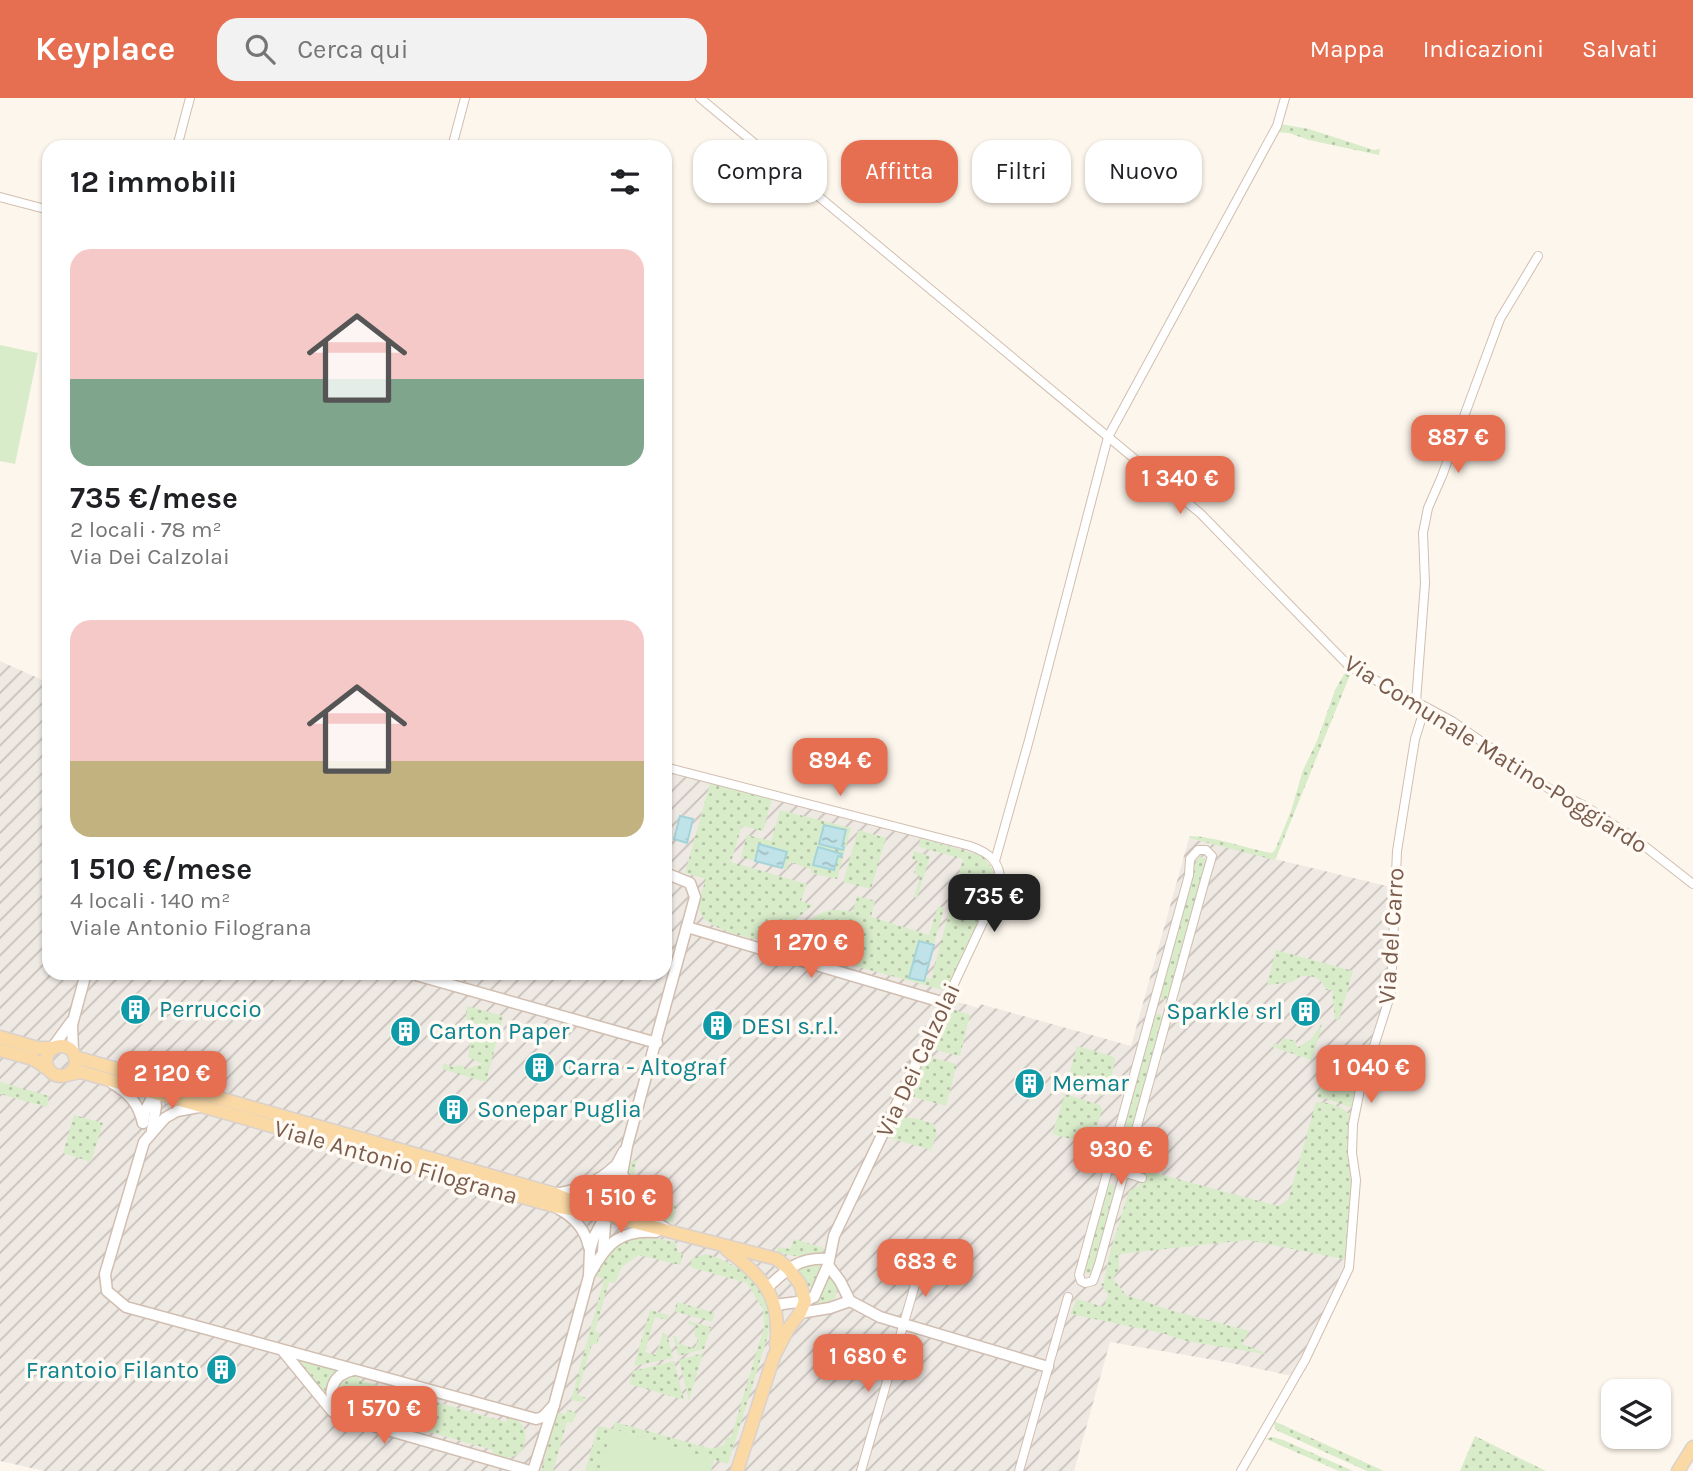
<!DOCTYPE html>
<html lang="it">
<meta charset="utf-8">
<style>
:root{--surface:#fff;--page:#f2f2f2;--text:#202124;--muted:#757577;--accent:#e76f51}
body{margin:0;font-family:Karla,sans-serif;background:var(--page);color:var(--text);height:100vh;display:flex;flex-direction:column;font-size:26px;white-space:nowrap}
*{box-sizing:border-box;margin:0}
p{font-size:23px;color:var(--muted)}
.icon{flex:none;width:38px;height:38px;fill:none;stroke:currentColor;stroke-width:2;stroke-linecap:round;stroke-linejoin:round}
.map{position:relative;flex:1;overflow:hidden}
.panel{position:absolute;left:42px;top:42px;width:630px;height:840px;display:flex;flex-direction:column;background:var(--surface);border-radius:21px;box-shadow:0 2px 5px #0004}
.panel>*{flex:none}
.hud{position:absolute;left:693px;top:42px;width:665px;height:63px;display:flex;gap:14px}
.buttons{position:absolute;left:1601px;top:1281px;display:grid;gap:14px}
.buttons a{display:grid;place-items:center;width:70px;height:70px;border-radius:14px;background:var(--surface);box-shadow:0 2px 5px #0004;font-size:35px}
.price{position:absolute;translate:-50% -60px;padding:0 16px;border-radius:14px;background:var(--accent);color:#fff;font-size:23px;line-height:46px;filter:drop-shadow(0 2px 4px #0008)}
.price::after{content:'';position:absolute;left:50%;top:42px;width:21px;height:16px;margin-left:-10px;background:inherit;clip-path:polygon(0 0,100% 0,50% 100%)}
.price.active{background:#222;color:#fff}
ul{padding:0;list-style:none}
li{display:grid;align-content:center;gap:14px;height:371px;padding:0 28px}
li span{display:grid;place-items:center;height:217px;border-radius:21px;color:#555}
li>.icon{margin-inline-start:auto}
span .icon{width:126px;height:126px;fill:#fffc;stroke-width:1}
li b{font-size:30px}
h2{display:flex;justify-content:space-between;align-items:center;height:84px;padding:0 28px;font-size:30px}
.tag{padding:0 24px;border-radius:21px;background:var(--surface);box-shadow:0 2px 5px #0004;font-size:24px;line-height:63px}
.tag.active{background:var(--accent);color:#fff}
header{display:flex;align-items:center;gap:42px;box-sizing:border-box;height:98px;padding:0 35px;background:var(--accent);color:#fff}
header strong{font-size:33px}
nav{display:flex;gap:38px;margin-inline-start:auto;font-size:24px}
.search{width:490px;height:63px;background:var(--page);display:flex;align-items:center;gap:18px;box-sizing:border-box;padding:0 24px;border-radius:21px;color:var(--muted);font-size:26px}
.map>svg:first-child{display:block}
.industrial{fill:url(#industrial-furrows)}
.grass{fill:url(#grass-dots)}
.pitch{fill:#d8ecc9}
.water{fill:url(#water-ripples);stroke:#a5d3da;stroke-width:2}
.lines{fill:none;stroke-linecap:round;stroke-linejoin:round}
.minor-casing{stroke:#d1beb0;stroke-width:10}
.tertiary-casing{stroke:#d1beb0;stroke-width:13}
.primary-casing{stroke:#dad1cd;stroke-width:15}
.minor{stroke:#fff;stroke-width:8}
.tertiary{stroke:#fff;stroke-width:10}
.primary{stroke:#fbd9a5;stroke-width:12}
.labels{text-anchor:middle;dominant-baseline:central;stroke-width:7;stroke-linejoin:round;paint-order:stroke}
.street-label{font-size:24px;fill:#7a5c4d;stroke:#fffaf3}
.culture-label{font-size:24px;fill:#0d838f;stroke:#fffaf3;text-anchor:start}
</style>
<header>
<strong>Keyplace</strong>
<div class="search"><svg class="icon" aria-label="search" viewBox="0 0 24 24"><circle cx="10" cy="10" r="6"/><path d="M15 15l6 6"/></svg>Cerca qui</div>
<nav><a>Mappa</a><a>Indicazioni</a><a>Salvati</a></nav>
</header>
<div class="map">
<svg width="1693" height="1373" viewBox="0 0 1693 1373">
<defs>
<pattern id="industrial-furrows" width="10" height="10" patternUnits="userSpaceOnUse" patternTransform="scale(1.75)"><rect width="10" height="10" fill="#efe9e4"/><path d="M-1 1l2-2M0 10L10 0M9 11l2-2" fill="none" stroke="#c7c0bb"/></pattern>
<pattern id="grass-dots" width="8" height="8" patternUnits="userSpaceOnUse" patternTransform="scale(1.75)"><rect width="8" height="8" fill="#d8ecc9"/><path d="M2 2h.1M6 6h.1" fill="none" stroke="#b4c2a5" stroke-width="1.8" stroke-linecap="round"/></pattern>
<pattern id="water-ripples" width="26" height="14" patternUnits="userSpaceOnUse" patternTransform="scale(1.75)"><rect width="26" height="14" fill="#bfe3e8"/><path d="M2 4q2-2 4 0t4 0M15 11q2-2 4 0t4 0" fill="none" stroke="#a0bbbe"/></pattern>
</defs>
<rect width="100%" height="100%" fill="#fdf6ec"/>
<polygon class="industrial" points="0,563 49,585 49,875 665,875 665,673 974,753 992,770 994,774 945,900 978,910 980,906 1131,948 1189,740 1395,790 1389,894 1354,1008 1349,1156 1343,1179 1292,1278 1226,1264 1110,1244 1074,1373 45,1373 0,1363"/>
<g class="grass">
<polygon points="1280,26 1309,31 1374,52 1380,51 1379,57 1309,42 1289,35 1276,34"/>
<path d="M1347,571L1352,572L1276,760L1274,762L1189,740L1190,738C1218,739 1244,750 1272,755L1275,752L1291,713L1303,672L1317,643L1335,592Z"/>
<path d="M710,685L772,701L763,733L742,728L731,764L807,786L801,803L813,807L772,843L767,844C749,839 699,831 699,809C699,800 703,790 706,781L685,775Z"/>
<polygon points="780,712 851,730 837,781 811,775 811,771 789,764 786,772 782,770 786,754 760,746 755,763 741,759 747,737 771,743"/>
<polygon points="858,732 886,740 871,791 843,784"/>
<path d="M920,740L983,758L992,770L997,787L947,893L799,853L792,846L791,841C812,818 823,807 853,814L857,798L875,803L871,819L929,837L938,808L944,810L925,879L931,881L963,761L919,749Z"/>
<polygon points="914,753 930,758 917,800 914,799 920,778 914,775 918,763 912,761"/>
<polygon points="1200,758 1206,761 1207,764 1170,898 1163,902 1159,897 1197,761"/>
<path d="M1276,852L1353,873L1339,922L1335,921L1332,892H1326C1321,880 1313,877 1301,878L1292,884L1267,887Z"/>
<polygon points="467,908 503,918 486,984 442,971 444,965 452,969 462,967 466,971 482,966 468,959 471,941 466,918"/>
<polygon points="952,911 970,917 960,958 935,952 931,944 945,915"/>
<polygon points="1159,915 1164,921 1125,1057 1119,1059 1116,1054 1155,917"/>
<polygon points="1323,924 1312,962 1272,949 1274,945 1280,947 1283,940 1296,943 1297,950 1311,941"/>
<polygon points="1077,948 1114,959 1115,963 1108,992 1102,998 1066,988"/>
<polygon points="925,958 957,966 946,1008 913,999 909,995"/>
<polygon points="1325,971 1360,982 1352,1010 1328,1001 1317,1000"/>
<polygon points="0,984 49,998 47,1009 0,996"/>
<polygon points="1065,996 1100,1007 1102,1011 1094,1040 1089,1046 1052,1036"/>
<path d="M1316,1004C1329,1004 1344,1008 1351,1019L1354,1080L1348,1162L1248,1142L1119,1156V1170L1113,1181L1126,1197L1170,1212L1249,1233L1242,1246L1270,1257L1187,1243L1162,1235L1070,1216L1077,1201L1104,1209L1108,1197L1101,1186L1104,1185L1109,1158L1129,1093L1139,1088L1144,1072L1278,1108L1288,1102Z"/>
<polygon points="74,1017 103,1025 91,1064 63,1055"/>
<polygon points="905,1020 915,1020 934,1026 937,1036 931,1052 886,1039 894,1021"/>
<path d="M637,1062C626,1103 644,1099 676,1108L673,1125C643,1116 629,1094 629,1064Z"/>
<polygon points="1111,1086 1116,1089 1093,1174 1088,1176 1084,1173 1106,1089"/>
<polygon points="635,1140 661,1141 675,1144 678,1154 683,1157 680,1167 639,1157 622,1169 615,1185 609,1184 595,1233 600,1235 597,1246 592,1246 577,1296 586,1300 582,1304 571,1302 604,1181 596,1178 613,1148"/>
<polygon points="794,1141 824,1150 821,1157 793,1158 777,1154 778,1149 790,1151"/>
<path d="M706,1156C745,1169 774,1188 769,1234L728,1366L613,1331L600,1373H585L598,1328L613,1331L615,1324L712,1351L724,1347L727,1339H731L764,1229L763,1211L747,1185L690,1169L692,1160Z"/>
<polygon points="823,1165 814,1189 809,1189 796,1172"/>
<polygon points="828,1175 838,1189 835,1200 826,1206 815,1205"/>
<polygon points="677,1204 715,1215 712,1224 674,1213"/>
<polygon points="650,1212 669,1217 667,1222 655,1219 645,1254 656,1257 663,1235 667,1236 673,1260 634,1268"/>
<polygon points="689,1223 711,1229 704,1251 678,1258 673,1238 676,1238 678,1245 695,1251 698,1240 694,1238 696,1228 688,1226"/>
<polygon points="703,1255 689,1303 679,1262"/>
<polygon points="296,1260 338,1272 331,1278 325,1298 295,1262"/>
<polygon points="674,1263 684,1302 629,1286 633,1273"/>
<path d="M352,1276H360L359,1282L506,1324L508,1318L520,1324L525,1332C528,1357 514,1363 492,1358L493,1352L358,1314L357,1319C334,1311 332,1304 339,1282Z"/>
<polygon points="567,1311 577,1316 572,1325 567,1324 553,1373 541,1373 557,1315 566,1316"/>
<polygon points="1274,1323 1384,1373 1367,1373 1278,1333 1275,1331"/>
<polygon points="1475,1338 1546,1373 1460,1373"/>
<polygon points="1272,1339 1283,1342 1353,1373 1339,1373 1266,1341"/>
</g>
<g class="pitch">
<polygon points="0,247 38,255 15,366 0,363"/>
<polygon points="613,1331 714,1362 711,1373 600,1373"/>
</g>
<g class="water">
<polygon points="680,718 693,721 687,745 674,741"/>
<polygon points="824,727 846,732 842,748 844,749 843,752 819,746"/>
<polygon points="759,746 787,754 782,770 755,763"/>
<polygon points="818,749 842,756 841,759 838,758 834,772 813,767"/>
<polygon points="919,843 934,847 924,883 909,880"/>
</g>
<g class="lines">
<defs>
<g id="minor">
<polyline points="700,0 1201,416 1349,568 1452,623 1548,690 1585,708 1638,743 1693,786"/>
<polyline points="177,49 190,0"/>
<polyline points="452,49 465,0"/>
<polyline points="0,99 49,112"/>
<polyline points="1416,604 1425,485 1423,435 1428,410 1442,378 1500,221 1538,158"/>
<path d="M665,669L970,748C991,755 1002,766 1000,788L945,905"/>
<polygon points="1198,752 1206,752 1212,758 1205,782 1099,1166 1093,1183 1085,1185 1081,1183 1079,1177 1189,777 1190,761"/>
<polyline points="995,763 1029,642 1108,339 1277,28 1285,0"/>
<polyline points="1108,1070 1142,1080"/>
<polyline points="861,1373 921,1166"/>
<polyline points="1019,1373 1068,1199"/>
<polyline points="1241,1373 1305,1262 1349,1170 1356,1082 1352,1055 1353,1026 1360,992 1391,895 1397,753 1415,641 1425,609"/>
</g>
<g id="tertiary">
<polyline points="687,829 945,905 834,1138 828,1167 814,1199 805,1203 775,1207"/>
<polyline points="409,875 657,945"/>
<polyline points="52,950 71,924"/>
<polyline points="73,954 72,927 86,875"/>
<path d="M112,985C130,996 138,1005 143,1025"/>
<polyline points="199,1009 177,1013 165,1020 144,1044 105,1176 107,1193 126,1209 536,1321 543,1319 554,1307"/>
<polyline points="143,1025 145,1013 154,996"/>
<polyline points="152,1032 156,1008 154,996"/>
<path d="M624,1079C629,1104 645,1117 665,1130"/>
<path d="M555,1096C578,1092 597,1085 614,1069"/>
<path d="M559,1111C575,1120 585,1131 589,1149"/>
<polyline points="603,1153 608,1089 611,1077 624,1053"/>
<polyline points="828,1167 840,1183 850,1203 880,1219 1048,1269"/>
<path d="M590,1176C606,1146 620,1131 656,1134"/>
<path d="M767,1190C787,1171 799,1159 828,1161"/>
<polyline points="800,1215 830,1210 850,1203"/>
<polyline points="283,1253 332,1313 339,1318 530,1373"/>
<path d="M336,1313C327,1295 331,1277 353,1272"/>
<polyline points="533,1373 554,1307 589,1178 590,1152 594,1139 619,1092 627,1048 695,799 690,785 665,775"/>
</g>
<g id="primary">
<polyline points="0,939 38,950 52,950"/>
<circle cx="61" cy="963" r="15"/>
<polyline points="0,952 33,961 48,971"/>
<polyline points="75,959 555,1096 586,1109"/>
<polyline points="66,977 81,974 554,1108 606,1117 777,1161 788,1170 800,1186 805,1203 800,1215 788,1231 774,1258 737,1373"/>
<path d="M727,1152C764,1179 782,1200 776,1247"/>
<polyline points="1678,1373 1693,1349"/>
</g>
</defs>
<use href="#minor" class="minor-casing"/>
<use href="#tertiary" class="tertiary-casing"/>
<use href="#primary" class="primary-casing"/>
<use href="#minor" class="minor"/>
<use href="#tertiary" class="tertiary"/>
<use href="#primary" class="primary"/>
</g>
<defs>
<symbol id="building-disc" viewBox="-11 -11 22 22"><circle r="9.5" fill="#0f9aa8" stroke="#fffaf3"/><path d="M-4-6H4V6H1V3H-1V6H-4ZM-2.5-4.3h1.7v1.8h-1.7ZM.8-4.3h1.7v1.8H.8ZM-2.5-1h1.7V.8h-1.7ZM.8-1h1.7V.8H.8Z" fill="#fff"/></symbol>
</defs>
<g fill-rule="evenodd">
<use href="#building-disc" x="118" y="894" width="35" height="35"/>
<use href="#building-disc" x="1288" y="896" width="35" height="35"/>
<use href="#building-disc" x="700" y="910" width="35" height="35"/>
<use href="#building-disc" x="388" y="916" width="35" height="35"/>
<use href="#building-disc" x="522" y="952" width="35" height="35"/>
<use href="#building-disc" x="1012" y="968" width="35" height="35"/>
<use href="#building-disc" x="436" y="994" width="35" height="35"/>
<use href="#building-disc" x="204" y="1254" width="35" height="35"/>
</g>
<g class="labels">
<g class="street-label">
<text transform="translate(1496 656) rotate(32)">Via Comunale Matino-Poggiardo</text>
<text transform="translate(1391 838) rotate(-86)">Via del Carro</text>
<text transform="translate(918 962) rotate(-65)">Via Dei Calzolai</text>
<text transform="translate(396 1064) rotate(16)">Viale Antonio Filograna</text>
</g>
<g class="culture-label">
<text x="159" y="911">Perruccio</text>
<text x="1283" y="913" text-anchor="end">Sparkle srl</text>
<text x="741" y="928">DESI s.r.l.</text>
<text x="429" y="933">Carton Paper</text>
<text x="562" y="969">Carra - Altograf</text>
<text x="1052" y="985">Memar</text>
<text x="477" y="1011">Sonepar Puglia</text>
<text x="199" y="1272" text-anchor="end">Frantoio Filanto</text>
</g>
</g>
</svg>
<div class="buttons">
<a><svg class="icon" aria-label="layers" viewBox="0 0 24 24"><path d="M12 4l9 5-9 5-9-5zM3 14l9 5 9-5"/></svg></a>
</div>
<b class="price" style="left:1458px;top:377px">887 €</b>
<b class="price" style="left:1180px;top:418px">1 340 €</b>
<b class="price" style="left:840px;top:700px">894 €</b>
<b class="price active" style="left:994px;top:836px">735 €</b>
<b class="price" style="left:811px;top:882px">1 270 €</b>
<b class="price" style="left:1371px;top:1007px">1 040 €</b>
<b class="price" style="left:172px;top:1013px">2 120 €</b>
<b class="price" style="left:1121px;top:1089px">930 €</b>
<b class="price" style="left:621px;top:1137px">1 510 €</b>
<b class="price" style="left:925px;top:1201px">683 €</b>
<b class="price" style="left:868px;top:1296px">1 680 €</b>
<b class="price" style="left:384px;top:1348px">1 570 €</b>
<div class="hud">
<a class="tag">Compra</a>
<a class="tag active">Affitta</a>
<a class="tag">Filtri</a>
<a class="tag">Nuovo</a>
</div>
<section class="panel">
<h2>12 immobili<svg class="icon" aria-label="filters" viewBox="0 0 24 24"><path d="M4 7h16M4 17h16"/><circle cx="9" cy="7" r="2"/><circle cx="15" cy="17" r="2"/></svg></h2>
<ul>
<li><span style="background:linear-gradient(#f6c9c9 60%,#7fa58c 0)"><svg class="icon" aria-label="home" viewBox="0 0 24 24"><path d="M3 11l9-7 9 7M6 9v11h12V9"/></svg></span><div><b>735 €/mese</b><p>2 locali · 78 m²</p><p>Via Dei Calzolai</p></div></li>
<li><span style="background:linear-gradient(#f6c9c9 65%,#c2b280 0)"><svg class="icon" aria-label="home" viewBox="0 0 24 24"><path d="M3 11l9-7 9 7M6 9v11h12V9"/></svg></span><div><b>1 510 €/mese</b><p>4 locali · 140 m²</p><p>Viale Antonio Filograna</p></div></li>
</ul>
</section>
</div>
